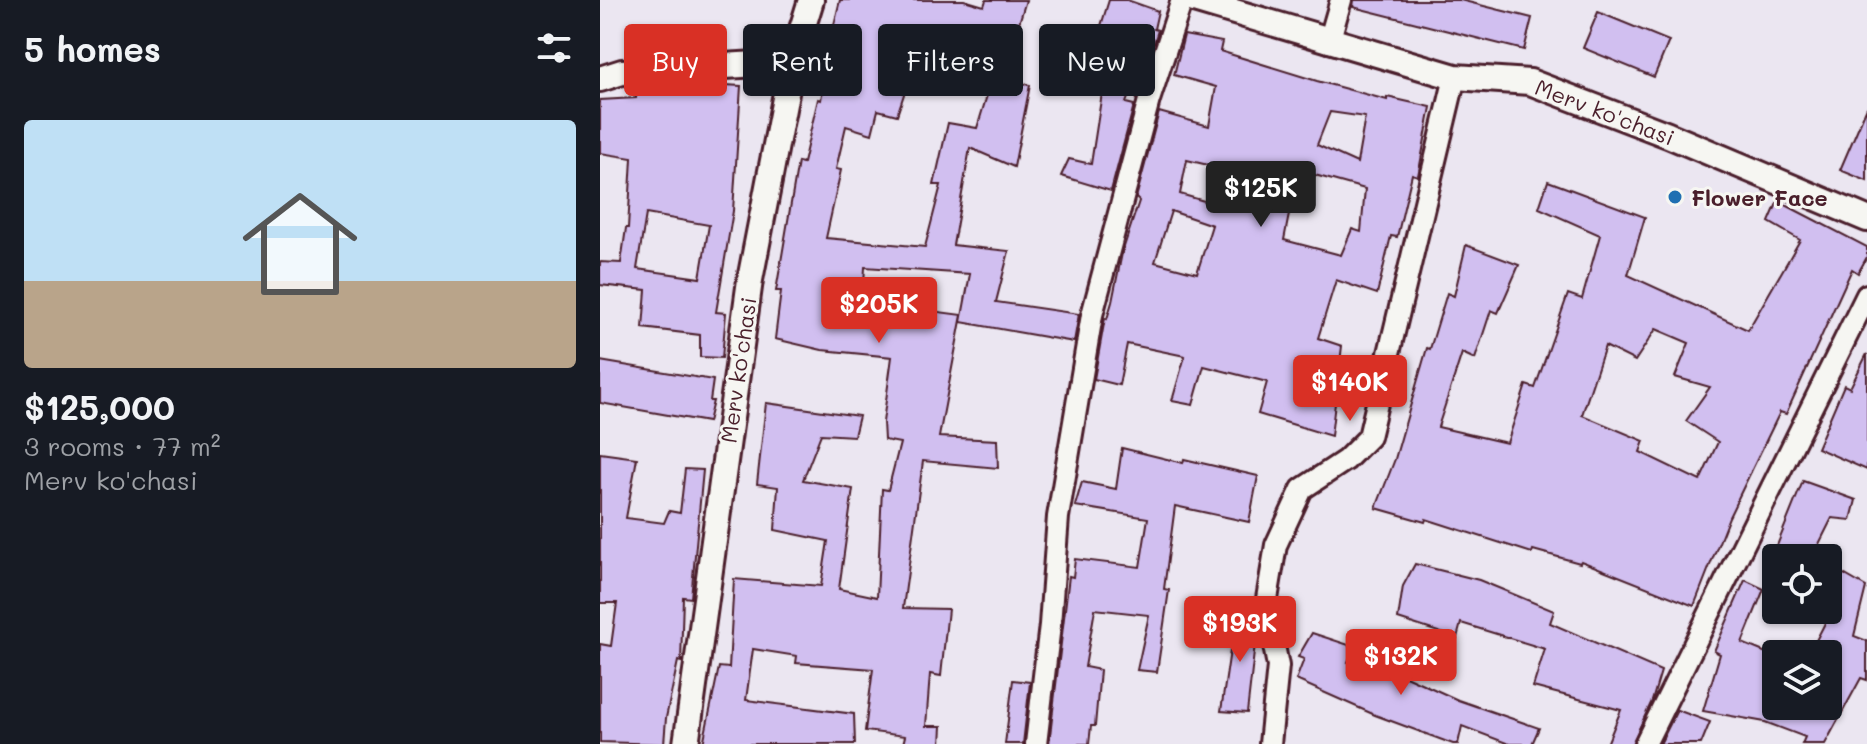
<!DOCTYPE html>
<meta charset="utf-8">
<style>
:root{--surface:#171b24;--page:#242831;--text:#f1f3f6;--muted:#9ea1a6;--accent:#d93025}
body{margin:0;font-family:Mali,sans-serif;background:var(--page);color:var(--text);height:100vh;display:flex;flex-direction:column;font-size:30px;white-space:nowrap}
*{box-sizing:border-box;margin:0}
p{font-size:26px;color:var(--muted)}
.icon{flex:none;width:44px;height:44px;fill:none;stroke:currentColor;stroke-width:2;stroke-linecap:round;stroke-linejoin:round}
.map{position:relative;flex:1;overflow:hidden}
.side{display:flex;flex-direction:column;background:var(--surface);width:600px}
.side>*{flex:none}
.hud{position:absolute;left:24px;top:24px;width:760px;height:72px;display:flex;gap:16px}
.buttons{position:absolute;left:1162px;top:544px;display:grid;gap:16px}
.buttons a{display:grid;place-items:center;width:80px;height:80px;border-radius:8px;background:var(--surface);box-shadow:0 2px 6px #0004;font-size:40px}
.price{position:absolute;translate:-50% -68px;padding:0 18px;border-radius:8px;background:var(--accent);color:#fff;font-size:26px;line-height:52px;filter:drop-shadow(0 2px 4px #0008)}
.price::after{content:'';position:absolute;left:50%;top:48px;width:24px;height:18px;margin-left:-12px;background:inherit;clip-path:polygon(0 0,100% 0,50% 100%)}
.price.selected{background:#222;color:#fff}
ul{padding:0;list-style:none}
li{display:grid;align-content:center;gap:16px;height:424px;padding:0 24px}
li span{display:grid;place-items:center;height:248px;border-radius:8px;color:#555}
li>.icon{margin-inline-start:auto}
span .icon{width:144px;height:144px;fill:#fffc;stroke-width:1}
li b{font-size:34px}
h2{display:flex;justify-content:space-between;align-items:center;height:96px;padding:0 24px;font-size:34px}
.pill{padding:0 28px;border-radius:8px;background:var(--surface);box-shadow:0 2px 6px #0004;font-size:28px;line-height:72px}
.pill.selected{background:var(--accent);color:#fff}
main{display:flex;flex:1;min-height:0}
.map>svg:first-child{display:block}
.building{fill:#d1bff0;stroke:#4a1f2b;stroke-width:2;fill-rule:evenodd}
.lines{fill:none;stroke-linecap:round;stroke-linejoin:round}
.minor-casing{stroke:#4a1f2b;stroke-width:26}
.tertiary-casing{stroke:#4a1f2b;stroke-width:30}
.minor{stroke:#f6f6f2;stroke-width:20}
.tertiary{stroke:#f6f6f2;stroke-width:24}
.poi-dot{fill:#1f6fb2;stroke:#f6f6f2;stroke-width:3}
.labels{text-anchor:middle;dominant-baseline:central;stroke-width:6;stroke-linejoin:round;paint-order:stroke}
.street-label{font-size:22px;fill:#4a1f2b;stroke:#f6f6f2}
.poi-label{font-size:22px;font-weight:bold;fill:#4a1f2b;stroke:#f6f6f2;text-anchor:start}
</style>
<main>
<section class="side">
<h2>5 homes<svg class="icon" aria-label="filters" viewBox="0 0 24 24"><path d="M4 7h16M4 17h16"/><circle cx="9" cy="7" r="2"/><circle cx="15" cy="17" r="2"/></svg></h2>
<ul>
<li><span style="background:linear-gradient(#bfe0f5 65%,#b9a48a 0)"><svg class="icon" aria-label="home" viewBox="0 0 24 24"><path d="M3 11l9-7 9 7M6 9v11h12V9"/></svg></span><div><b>$125,000</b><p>3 rooms · 77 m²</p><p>Merv ko'chasi</p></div></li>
</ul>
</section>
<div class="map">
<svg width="1267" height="744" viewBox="0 0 1267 744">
<rect width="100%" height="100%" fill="#ebe6f1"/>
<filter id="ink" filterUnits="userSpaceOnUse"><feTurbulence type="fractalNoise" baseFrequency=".0125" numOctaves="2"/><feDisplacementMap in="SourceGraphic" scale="16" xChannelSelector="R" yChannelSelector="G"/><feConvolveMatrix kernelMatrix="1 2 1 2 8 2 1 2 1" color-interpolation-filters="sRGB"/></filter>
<g filter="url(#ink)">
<g class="building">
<path d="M240,0H364L384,6L386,0H426L402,80L430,85L414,167L370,148L353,245L409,251L396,302L479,314L474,342L361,322L370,274L265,267L263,302L362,315L339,437L397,440L398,468L323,461L303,608L348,609L341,676L330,674L326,726H342L341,744H303L305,736L265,731L273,669L196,663L197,656L153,649L146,700L254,714L255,744H103L119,667L129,668L134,579L221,586L228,541L175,530L178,487L157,484L166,403L259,416L254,436L221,434L203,480L253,489L239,589L277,597L282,489L288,490L300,443L284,440L283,422L292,357L222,350L175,339L181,291H176L198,162L203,163L218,99L221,100L228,59L226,58ZM326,29L362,40L352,85L388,92L377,128L348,123L334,185H341L325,247L226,238L241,170L236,169L246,126L272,134L278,110L297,115Z"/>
<polygon points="509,0 527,0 558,11 554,29 558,30 554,43 549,41 526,103 534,105 511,191 461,176 469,159 491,164 502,93 482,87"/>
<polygon points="754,0 860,0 932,18 924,50 753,7"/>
<polygon points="998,12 1069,41 1054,77 983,48"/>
<path d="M584,35L622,42L620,51L717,81L787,100V97L831,107L818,176L812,174L797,237L791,236L777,294L736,280L718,338L742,346L731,436L658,414L667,382L604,366L593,405L572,401L585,356L527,344L519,385L494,379L505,318L507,319L512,302L522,253L539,201L536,198L559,112L609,126L616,87L574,75ZM730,112L765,117L757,163L717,145ZM587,160L629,170L618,205L580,194ZM711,174L765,189L761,232L752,229L741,255L684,240L691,204L703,207ZM571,211L612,225L597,273L555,262Z"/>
<path d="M92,83L141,86L133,211L116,312L126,313L122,358L100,357V335L43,328L46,290L0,285V262L21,263L26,228H28L32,158L0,153V100L36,98L37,86ZM46,214L109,225L100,278L37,269Z"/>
<polygon points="1267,107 1267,181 1240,170"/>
<path d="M948,181L1045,217L1028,275L1148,330L1200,240L1169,222L1178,201L1267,247V257L1258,273L1252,269L1186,414L1180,412L1129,517L1094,606L981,561L980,563L933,550L932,553L826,519L825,522L776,508L795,459L827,348L830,349L847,293L854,296L866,245L919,265L898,313L891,310L875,359L862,353L838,427L907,443L926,385L935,388L968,294L982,299L1000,235L939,208ZM1056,329L1089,343L1075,377L1110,387L1086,421L1118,442L1100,481L1040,452L1044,441L982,415L1005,346L1035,361Z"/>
<polygon points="1267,354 1267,470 1217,448 1244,385 1250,388"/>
<polygon points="0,361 113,380 110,401 113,401 108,422 0,403"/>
<polygon points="522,448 583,463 584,459 658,476 649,522 575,506 564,589 569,590 557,672 537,670 549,615 495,609 485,667 500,670 495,726 491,726 489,744 449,744 469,576 473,577 475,559 540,567 548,518 475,506 482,482 516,489"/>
<polygon points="0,453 37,458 26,518 64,523 69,511 80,513 85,469 103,470 91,598 83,597 81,662 78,661 66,718 64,744 0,742 0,644 11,646 17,603 0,603"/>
<polygon points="1203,481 1256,500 1251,520 1232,518 1212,558 1172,558"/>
<polygon points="815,564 879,580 954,611 950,623 1061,671 1052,701 1032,744 1007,744 1021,710 933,687 945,649 861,623 857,638 798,619 803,586"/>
<polygon points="1228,565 1266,587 1254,636 1267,641 1267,680 1261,678 1225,744 1202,744 1205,737 1165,722 1103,711 1120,654 1114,651 1145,580 1164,589 1142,643 1176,657 1176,716 1181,706 1228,706 1228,654 1209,654 1240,594 1228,587"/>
<polygon points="636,610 654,613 657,626 647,713 621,711"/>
<polygon points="712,633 755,647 748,662 786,677 788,668 858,700 939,728 932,744 909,744 862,726 858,744 853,744 775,715 696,680 704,659 698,657"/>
<polygon points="413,680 430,682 423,744 405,744"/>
<polygon points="1077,710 1110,722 1101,744 1060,744"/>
</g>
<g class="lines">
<defs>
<g id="minor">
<polyline points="729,42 741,0"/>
<polyline points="436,744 450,625 458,517 492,315 549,100 582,0"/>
<polyline points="670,744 678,666 666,605 676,545 702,489 746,460 769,437 855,77"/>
<polyline points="1045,744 1267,295"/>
</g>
<g id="tertiary">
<polyline points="594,0 855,77 930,82 1068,135 1267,219"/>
<polyline points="0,79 22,72 192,62"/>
<polyline points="86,744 150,280 192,62 211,0"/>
</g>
</defs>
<use href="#minor" class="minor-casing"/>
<use href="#tertiary" class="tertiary-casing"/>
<use href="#minor" class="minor"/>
<use href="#tertiary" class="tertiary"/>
</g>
</g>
<circle class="poi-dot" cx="1075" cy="197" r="8"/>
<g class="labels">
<g class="street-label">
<text transform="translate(1005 112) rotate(21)">Merv ko'chasi</text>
<text transform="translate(138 370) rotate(-82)">Merv ko'chasi</text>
</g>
<g class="poi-label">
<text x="1091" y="197">Flower Face</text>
</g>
</g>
</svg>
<div class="buttons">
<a><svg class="icon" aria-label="locate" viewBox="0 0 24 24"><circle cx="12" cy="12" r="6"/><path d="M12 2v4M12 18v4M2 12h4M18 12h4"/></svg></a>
<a><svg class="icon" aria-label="layers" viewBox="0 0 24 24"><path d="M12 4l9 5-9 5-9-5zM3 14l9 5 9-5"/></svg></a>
</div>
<b class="price selected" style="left:661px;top:229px">$125K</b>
<b class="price" style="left:279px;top:345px">$205K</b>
<b class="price" style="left:750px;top:423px">$140K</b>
<b class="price" style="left:640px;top:664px">$193K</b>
<b class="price" style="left:801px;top:697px">$132K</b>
<div class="hud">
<a class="pill selected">Buy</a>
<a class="pill">Rent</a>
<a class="pill">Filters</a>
<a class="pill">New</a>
</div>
</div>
</main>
